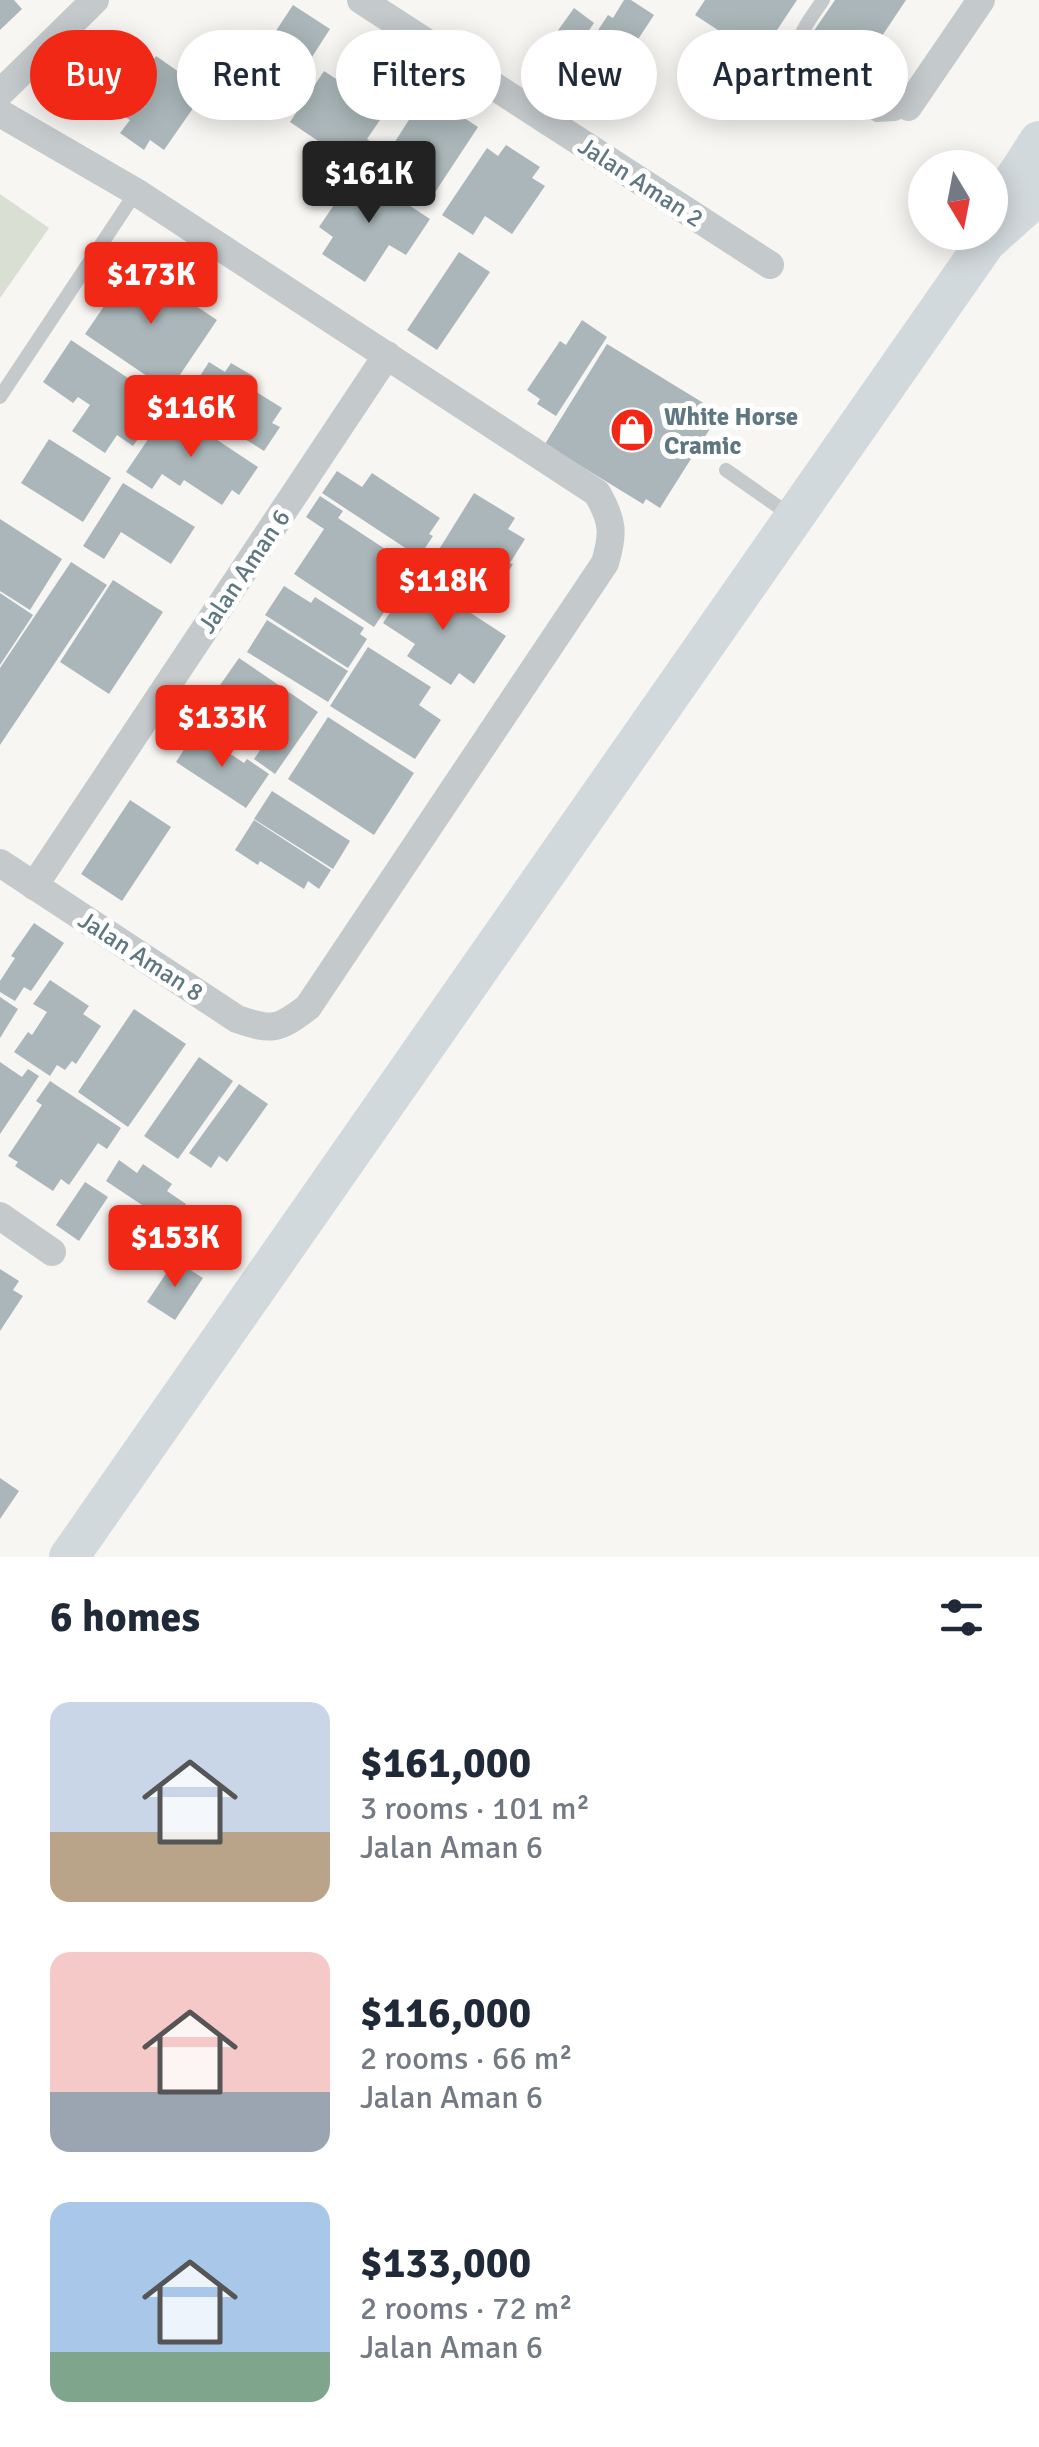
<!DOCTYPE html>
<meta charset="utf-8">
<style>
:root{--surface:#fff;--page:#f2f2f3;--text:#1f2937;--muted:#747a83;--accent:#f22817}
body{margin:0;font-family:Signika,sans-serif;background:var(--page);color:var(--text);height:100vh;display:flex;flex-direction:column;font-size:38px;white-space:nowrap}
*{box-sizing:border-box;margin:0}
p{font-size:32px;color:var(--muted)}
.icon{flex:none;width:55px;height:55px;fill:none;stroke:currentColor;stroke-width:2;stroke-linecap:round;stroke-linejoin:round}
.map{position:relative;height:1557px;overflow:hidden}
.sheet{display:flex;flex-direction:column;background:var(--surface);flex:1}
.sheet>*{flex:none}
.banner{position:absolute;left:30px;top:30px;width:980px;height:90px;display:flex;gap:20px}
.needle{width:65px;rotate:170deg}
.fabs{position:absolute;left:908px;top:150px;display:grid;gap:20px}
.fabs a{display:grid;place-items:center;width:100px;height:100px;border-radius:50%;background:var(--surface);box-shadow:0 5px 25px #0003;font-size:50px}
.price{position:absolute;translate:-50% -85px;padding:0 22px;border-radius:10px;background:var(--accent);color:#fff;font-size:32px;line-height:65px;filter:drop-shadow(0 2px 5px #0008)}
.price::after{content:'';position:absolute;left:50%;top:60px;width:30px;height:22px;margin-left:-15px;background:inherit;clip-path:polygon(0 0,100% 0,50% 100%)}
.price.on{background:#222;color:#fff}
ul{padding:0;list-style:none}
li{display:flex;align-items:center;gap:30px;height:250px;padding:0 50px}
li span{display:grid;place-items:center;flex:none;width:280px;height:200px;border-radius:20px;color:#555}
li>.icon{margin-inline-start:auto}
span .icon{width:120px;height:120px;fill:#fffc;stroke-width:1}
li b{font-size:42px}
h2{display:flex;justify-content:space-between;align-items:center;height:120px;padding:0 50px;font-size:42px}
.pill{padding:0 35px;border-radius:45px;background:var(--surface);box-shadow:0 5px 25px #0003;font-size:35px;line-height:90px}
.pill.on{background:var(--accent);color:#fff}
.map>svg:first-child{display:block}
.green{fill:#d9dfd3}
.building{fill:#aab6b9}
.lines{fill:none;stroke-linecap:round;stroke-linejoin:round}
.lane{stroke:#c4c9cc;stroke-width:14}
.street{stroke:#c4c9cc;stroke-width:28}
.secondary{stroke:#d2d9dc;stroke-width:40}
.labels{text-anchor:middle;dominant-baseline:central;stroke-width:10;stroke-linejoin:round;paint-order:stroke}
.street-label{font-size:25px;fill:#5f7781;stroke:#fff}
.poi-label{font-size:25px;font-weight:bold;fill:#5f7781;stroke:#fff;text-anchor:start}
</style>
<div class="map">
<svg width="1039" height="1557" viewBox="0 0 1039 1557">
<rect width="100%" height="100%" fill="#f7f6f3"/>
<polygon class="green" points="0,194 49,228 0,298"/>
<g class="building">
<polygon points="0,0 14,0 22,9 0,30"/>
<polygon points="624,0 631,0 654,15 594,106 566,88 572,79 568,76 608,15 613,18"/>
<polygon points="705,0 797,0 759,57 695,15"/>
<polygon points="835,0 906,0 848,87 798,54"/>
<polygon points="293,5 330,29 283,102 245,78"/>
<polygon points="574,8 594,23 565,65 544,50"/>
<polygon points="122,50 148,67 156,56 189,79 197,67 214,78 164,150 150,140 144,150 120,133 130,120 109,107 101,118 77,101 82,93 75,88 98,54 112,63"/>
<polygon points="324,71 356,92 368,75 397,95 367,139 374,144 358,168 290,122"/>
<polygon points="426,93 478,127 428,203 377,170"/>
<polygon points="506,145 540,167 532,178 545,186 512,234 485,216 473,235 442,215 487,148 498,156"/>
<polygon points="357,171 430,219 406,255 389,245 365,282 322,254 333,237 319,227"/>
<polygon points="459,252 490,272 437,350 407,330"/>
<polygon points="133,264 217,320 169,391 85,334"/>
<polygon points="582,320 607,337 556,416 537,404 540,399 527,390 560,341 566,345"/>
<polygon points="71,340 164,402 133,446 117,435 105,453 72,431 90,405 78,397 73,403 43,382"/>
<polygon points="607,344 705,404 703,406 718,416 660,508 646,499 643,504 545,444"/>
<polygon points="209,362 225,372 231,363 253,376 247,386 282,408 272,423 280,427 264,451 184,401"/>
<polygon points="169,408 258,467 239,495 232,490 222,505 184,480 180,486 162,474 152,489 126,472"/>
<polygon points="49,439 111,478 83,522 21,483"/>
<polygon points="337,471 362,487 372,473 440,518 429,534 433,536 419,557 322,493"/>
<polygon points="123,483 195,527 171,564 121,532 104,559 83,546"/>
<polygon points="474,493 515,518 508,529 525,539 510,563 513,564 500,585 506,589 496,605 430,564"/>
<polygon points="320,496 343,511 338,518 414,568 374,627 294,574 324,529 306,517"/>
<polygon points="0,519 62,559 30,610 0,591"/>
<polygon points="71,562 107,585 0,745 0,668"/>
<polygon points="414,576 506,636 474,684 459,673 451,685 407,656 415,644 383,623"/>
<polygon points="113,580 163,612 109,694 60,662"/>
<polygon points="284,586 311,603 315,597 364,628 360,634 367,639 348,668 265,615"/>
<polygon points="0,593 33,615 0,665"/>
<polygon points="267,620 348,671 328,702 247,652"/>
<polygon points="368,647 431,687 419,705 441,720 415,759 330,706"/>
<polygon points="239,658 318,712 275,774 254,759 269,737 211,698"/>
<polygon points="328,717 414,773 374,835 288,779"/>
<polygon points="196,731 244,763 247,759 269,774 246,808 176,762"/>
<polygon points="272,791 350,841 333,869 254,819"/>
<polygon points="130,800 171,827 122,901 81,874"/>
<polygon points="254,820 331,870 319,889 308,881 304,889 260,861 258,865 235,850"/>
<polygon points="34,923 64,943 31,991 24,987 15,1001 0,992 0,981 15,958 11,956"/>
<polygon points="50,980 89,1006 83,1014 101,1026 76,1064 72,1061 65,1070 57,1065 50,1076 14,1052 28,1032 32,1035 47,1012 33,1004"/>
<polygon points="0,997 18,1009 0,1038"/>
<polygon points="134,1009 186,1044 128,1127 78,1092"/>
<polygon points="199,1057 233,1081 178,1159 144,1136"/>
<polygon points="0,1062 22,1077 28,1069 39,1076 0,1134"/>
<polygon points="50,1081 121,1128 107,1149 98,1143 69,1185 61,1179 53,1191 15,1166 18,1162 8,1156 42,1105 36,1101"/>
<polygon points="239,1084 268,1104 227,1162 219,1156 211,1168 189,1153"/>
<polygon points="119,1160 137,1173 143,1164 172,1184 167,1191 186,1204 172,1225 106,1181"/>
<polygon points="85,1182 108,1197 79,1241 56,1225"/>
<polygon points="175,1260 203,1278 175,1320 147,1302"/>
<polygon points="0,1269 19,1281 13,1290 23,1296 0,1331"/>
<polygon points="0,1478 19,1491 0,1519"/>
</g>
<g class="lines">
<g class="lane">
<path d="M823,0C810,20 790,40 802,64L877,115L895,114L908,107"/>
<polyline points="0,397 136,192"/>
<polyline points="726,470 793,517"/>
</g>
<g class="street">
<polyline points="361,0 770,265"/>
<polyline points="0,93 95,0"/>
<polyline points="908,107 981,0"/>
<path d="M0,113L136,192L597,493C613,521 614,533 605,563L308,1007C278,1030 272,1031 237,1019L0,863"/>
<polyline points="34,886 387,355"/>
<polyline points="0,1216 52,1252"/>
</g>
<g class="secondary">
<polyline points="1001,205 1006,192 1039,141"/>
<polyline points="69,1557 986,242 1025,207 1039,185"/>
</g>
</g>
<defs>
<symbol id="shop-disc" viewBox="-11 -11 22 22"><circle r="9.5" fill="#f22817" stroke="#fff"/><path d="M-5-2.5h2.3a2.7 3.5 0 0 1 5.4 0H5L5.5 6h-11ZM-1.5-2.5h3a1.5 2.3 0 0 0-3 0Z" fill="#fff"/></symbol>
</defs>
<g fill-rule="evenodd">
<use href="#shop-disc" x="607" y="405" width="50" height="50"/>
</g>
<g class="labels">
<g class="street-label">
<text transform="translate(641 182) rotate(33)">Jalan Aman 2</text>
<text transform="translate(244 571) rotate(-56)">Jalan Aman 6</text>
<text transform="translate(141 956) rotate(33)">Jalan Aman 8</text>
</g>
<g class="poi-label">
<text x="664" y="416">White Horse<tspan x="664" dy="29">Cramic</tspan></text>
</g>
</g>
</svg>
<div class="fabs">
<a><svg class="needle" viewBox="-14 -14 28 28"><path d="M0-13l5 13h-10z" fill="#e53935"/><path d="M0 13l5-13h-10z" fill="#747a83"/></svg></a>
</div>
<b class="price on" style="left:369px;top:226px">$161K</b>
<b class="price" style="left:151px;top:327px">$173K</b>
<b class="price" style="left:191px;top:460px">$116K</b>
<b class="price" style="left:443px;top:633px">$118K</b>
<b class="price" style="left:222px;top:770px">$133K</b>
<b class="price" style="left:175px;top:1290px">$153K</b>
<div class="banner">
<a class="pill on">Buy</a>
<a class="pill">Rent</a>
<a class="pill">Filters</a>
<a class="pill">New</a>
<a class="pill">Apartment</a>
</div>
</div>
<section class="sheet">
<h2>6 homes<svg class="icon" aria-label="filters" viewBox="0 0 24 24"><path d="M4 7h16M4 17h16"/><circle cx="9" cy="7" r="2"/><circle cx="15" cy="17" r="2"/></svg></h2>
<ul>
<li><span style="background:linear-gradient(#c9d6e8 65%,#b9a48a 0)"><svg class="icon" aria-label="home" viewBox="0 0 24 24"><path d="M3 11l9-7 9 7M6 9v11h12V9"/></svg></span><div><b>$161,000</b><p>3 rooms · 101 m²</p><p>Jalan Aman 6</p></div></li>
<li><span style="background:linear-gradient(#f6c9c9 70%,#9aa5b1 0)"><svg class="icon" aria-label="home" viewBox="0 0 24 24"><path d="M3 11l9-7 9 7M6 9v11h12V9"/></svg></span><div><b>$116,000</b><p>2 rooms · 66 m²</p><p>Jalan Aman 6</p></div></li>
<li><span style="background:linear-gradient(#a9c7e8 75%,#7fa58c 0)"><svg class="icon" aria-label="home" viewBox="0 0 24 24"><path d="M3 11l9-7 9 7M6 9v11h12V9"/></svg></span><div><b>$133,000</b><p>2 rooms · 72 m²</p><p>Jalan Aman 6</p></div></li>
</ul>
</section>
